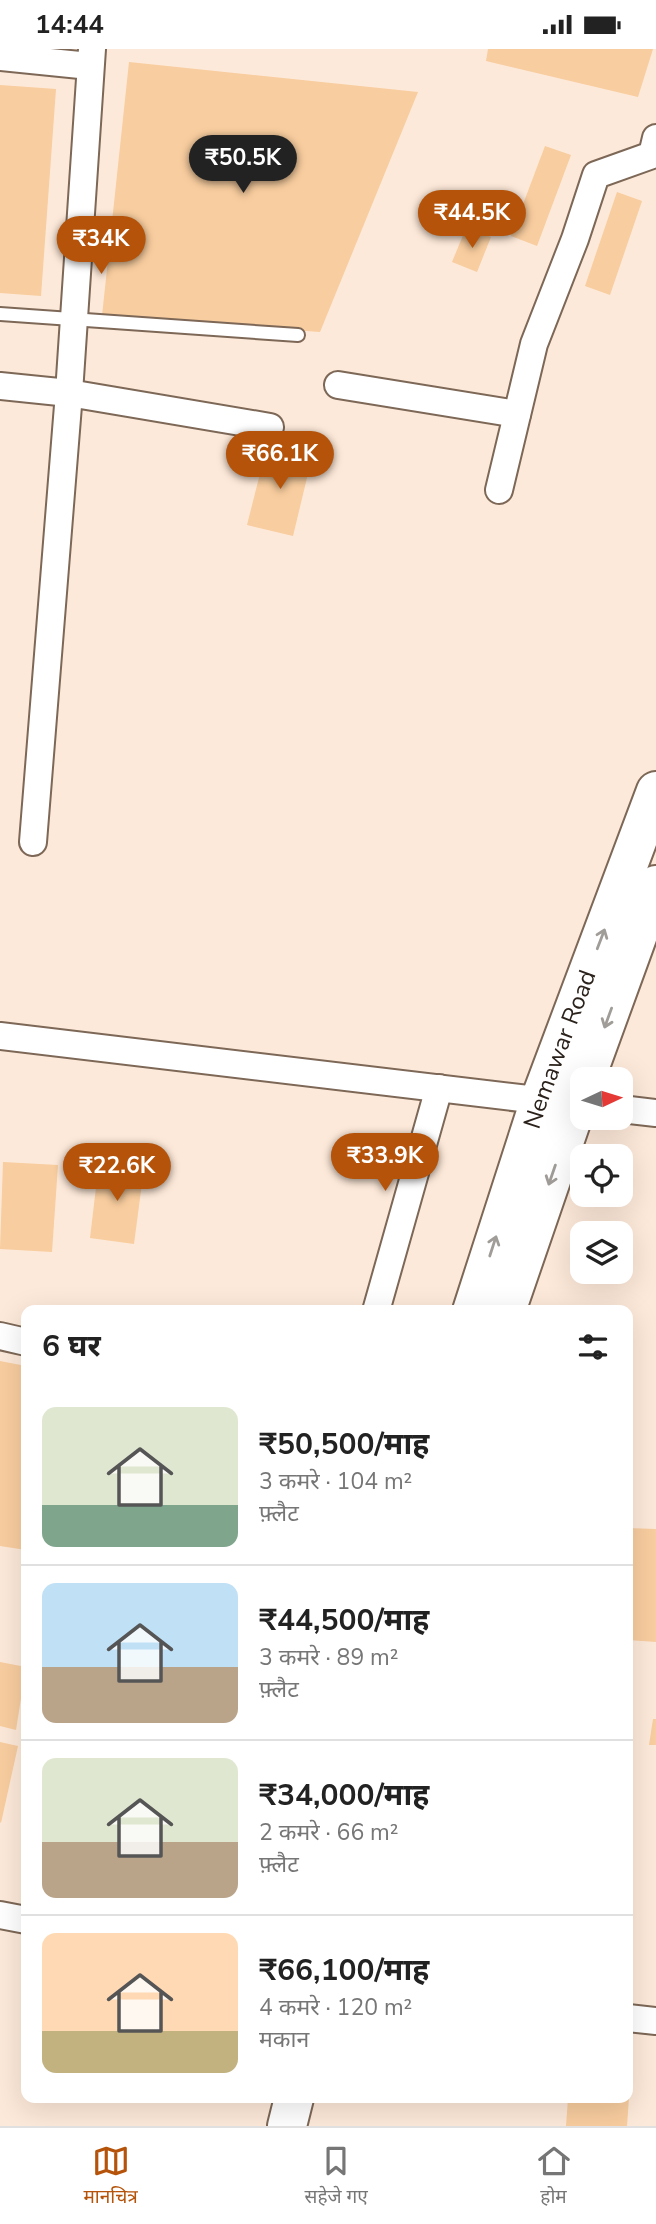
<!DOCTYPE html>
<html lang="hi">
<meta charset="utf-8">
<style>
:root{--surface:#fff;--page:#f6f6f6;--text:#222;--muted:#767676;--line:#e0e0e0;--accent:#b45309}
body{margin:0;font-family:"Nunito Sans","Noto Sans Devanagari",sans-serif;background:var(--page);color:var(--text);height:100vh;display:flex;flex-direction:column;font-size:26px;white-space:nowrap}
*{box-sizing:border-box;margin:0}
p{font-size:23px;color:var(--muted)}
.icon{flex:none;width:38px;height:38px;fill:none;stroke:currentColor;stroke-width:2;stroke-linecap:round;stroke-linejoin:round}
.map{position:relative;flex:1;overflow:hidden}
.details{position:absolute;left:21px;top:1256px;width:612px;height:798px;display:flex;flex-direction:column;background:var(--surface);border-radius:14px;box-shadow:0 7px 28px #0002}
.details>*{flex:none}
.needle{width:46px;rotate:86deg}
.tools{position:absolute;left:570px;top:1018px;display:grid;gap:14px}
.tools a{display:grid;place-items:center;width:63px;height:63px;border-radius:14px;background:var(--surface);box-shadow:0 7px 28px #0002;font-size:35px}
.price{position:absolute;translate:-50% -60px;padding:0 16px;border-radius:24px;background:var(--accent);color:#fff;font-size:23px;line-height:46px;filter:drop-shadow(0 2px 4px #0008)}
.price::after{content:'';position:absolute;left:50%;top:42px;width:21px;height:16px;margin-left:-10px;background:inherit;clip-path:polygon(0 0,100% 0,50% 100%)}
.price.current{background:#222;color:#fff}
ul{padding:0;list-style:none}
li{display:flex;align-items:center;gap:21px;height:175px;padding:0 21px}
li+li{border-top:2px solid var(--line)}
li span{display:grid;place-items:center;flex:none;width:196px;height:140px;border-radius:14px;color:#555}
li>.icon{margin-inline-start:auto}
span .icon{width:84px;height:84px;fill:#fffc;stroke-width:1}
li b{font-size:30px}
h2{display:flex;justify-content:space-between;align-items:center;height:84px;padding:0 21px;font-size:30px}
.status{display:flex;justify-content:space-between;align-items:center;height:49px;padding:0 35px;background:var(--surface);direction:ltr}
.status svg{height:19px;fill:currentColor}
.dock{display:flex;justify-content:space-around;align-items:center;height:98px;border-top:2px solid var(--line);background:var(--surface);font-size:19px;color:var(--muted)}
.dock a{display:grid;justify-items:center;gap:4px}
.dock .current{color:var(--accent)}
.map>svg:first-child{display:block}
.building{fill:#f8cd9f}
.lines{fill:none;stroke-linecap:round;stroke-linejoin:round}
.service-casing{stroke:#7d6756;stroke-width:16}
.minor-casing{stroke:#7d6756;stroke-width:30}
.trunk-casing{stroke:#7d6756;stroke-width:42}
.service{stroke:#fff;stroke-width:12}
.minor{stroke:#fff;stroke-width:26}
.trunk{stroke:#fff;stroke-width:38}
.oneway{stroke:#a09c98}
.labels{text-anchor:middle;dominant-baseline:central;stroke-width:5;stroke-linejoin:round;paint-order:stroke}
.street-label{font-size:24px;fill:#2b221b;stroke:#fde9d9}
</style>
<div class="status"><b>14:44</b><svg viewBox="0 0 49 12"><path d="M0 12V9h3v3zM5 12V6h3v6zM10 12V3h3v9zM15 12V0h3v12zM26 1h20v11H26zM47 4h2v5h-2z"/></svg></div>
<div class="map">
<svg width="656" height="2077" viewBox="0 0 656 2077">
<rect width="100%" height="100%" fill="#fde9d9"/>
<g class="building">
<polygon points="488,0 653,0 638,48 486,12"/>
<polygon points="129,13 418,43 320,283 102,267"/>
<polygon points="0,36 56,40 41,247 0,244"/>
<polygon points="545,97 571,106 537,197 511,187"/>
<polygon points="617,143 642,152 610,246 585,237"/>
<polygon points="466,179 491,188 477,223 452,213"/>
<polygon points="267,397 312,408 293,487 247,476"/>
<polygon points="3,1113 58,1116 52,1203 0,1200"/>
<polygon points="99,1113 144,1119 134,1195 90,1189"/>
<polygon points="0,1312 26,1317 26,1501 0,1497"/>
<polygon points="628,1479 656,1480 656,1593 628,1591"/>
<polygon points="0,1613 26,1618 16,1681 0,1677"/>
<polygon points="653,1670 656,1670 656,1696 649,1696"/>
<polygon points="0,1693 18,1697 1,1774 0,1773"/>
<polygon points="568,2049 629,2049 627,2077 566,2077"/>
</g>
<g class="lines">
<defs>
<polyline id="service" points="0,265 298,286"/>
<g id="minor">
<polyline points="0,8 90,17"/>
<polyline points="338,336 517,365"/>
<polyline points="0,337 69,344 92,0"/>
<polyline points="499,441 534,295 575,190 596,126 652,106 656,89"/>
<polyline points="33,793 69,344 270,378"/>
<polyline points="0,987 554,1053"/>
<polyline points="621,1060 656,1064"/>
<polyline points="376,1262 439,1039"/>
<polyline points="0,1287 26,1293"/>
<polyline points="0,1866 26,1871"/>
<polyline points="628,1969 656,1972"/>
</g>
<g id="trunk">
<polyline points="585,1031 656,836"/>
<path id="s1" d="M472,1262L540,1051L656,742"/>
<polyline points="506,1262 583,1038"/>
<polyline points="287,2077 294,2049"/>
</g>
</defs>
<use href="#service" class="service-casing"/>
<use href="#minor" class="minor-casing"/>
<use href="#trunk" class="trunk-casing"/>
<use href="#service" class="service"/>
<use href="#minor" class="minor"/>
<use href="#trunk" class="trunk"/>
</g>
<defs><path id="oneway-shaft" d="M-6 0H5M1.5-3L5.5 0L1.5 3" fill="none" stroke-width="1.6" stroke-linecap="round" stroke-linejoin="round" transform="scale(1.75)"/></defs>
<g class="oneway">
<use href="#oneway-shaft" transform="translate(601 890) rotate(-69)"/>
<use href="#oneway-shaft" transform="translate(608 969) rotate(110)"/>
<use href="#oneway-shaft" transform="translate(552 1126) rotate(109)"/>
<use href="#oneway-shaft" transform="translate(493 1197) rotate(-72)"/>
</g>
<g class="labels">
<g class="street-label">
<text stroke="none"><textPath href="#s1" startOffset="276">Nemawar Road</textPath></text>
</g>
</g>
</svg>
<div class="tools">
<a><svg class="needle" viewBox="-14 -14 28 28"><path d="M0-13l5 13h-10z" fill="#e53935"/><path d="M0 13l5-13h-10z" fill="#767676"/></svg></a>
<a><svg class="icon" aria-label="locate" viewBox="0 0 24 24"><circle cx="12" cy="12" r="6"/><path d="M12 2v4M12 18v4M2 12h4M18 12h4"/></svg></a>
<a><svg class="icon" aria-label="layers" viewBox="0 0 24 24"><path d="M12 4l9 5-9 5-9-5zM3 14l9 5 9-5"/></svg></a>
</div>
<b class="price current" style="left:243px;top:146px">₹50.5K</b>
<b class="price" style="left:472px;top:201px">₹44.5K</b>
<b class="price" style="left:101px;top:227px">₹34K</b>
<b class="price" style="left:280px;top:442px">₹66.1K</b>
<b class="price" style="left:385px;top:1144px">₹33.9K</b>
<b class="price" style="left:117px;top:1154px">₹22.6K</b>
<section class="details">
<h2>6 घर<svg class="icon" aria-label="filters" viewBox="0 0 24 24"><path d="M4 7h16M4 17h16"/><circle cx="9" cy="7" r="2"/><circle cx="15" cy="17" r="2"/></svg></h2>
<ul>
<li><span style="background:linear-gradient(#dfe7d0 70%,#7fa58c 0)"><svg class="icon" aria-label="home" viewBox="0 0 24 24"><path d="M3 11l9-7 9 7M6 9v11h12V9"/></svg></span><div><b>₹50,500/माह</b><p>3 कमरे · 104 m²</p><p>फ़्लैट</p></div></li>
<li><span style="background:linear-gradient(#bfe0f5 60%,#b9a48a 0)"><svg class="icon" aria-label="home" viewBox="0 0 24 24"><path d="M3 11l9-7 9 7M6 9v11h12V9"/></svg></span><div><b>₹44,500/माह</b><p>3 कमरे · 89 m²</p><p>फ़्लैट</p></div></li>
<li><span style="background:linear-gradient(#dfe7d0 60%,#b9a48a 0)"><svg class="icon" aria-label="home" viewBox="0 0 24 24"><path d="M3 11l9-7 9 7M6 9v11h12V9"/></svg></span><div><b>₹34,000/माह</b><p>2 कमरे · 66 m²</p><p>फ़्लैट</p></div></li>
<li><span style="background:linear-gradient(#ffd9b3 70%,#c2b280 0)"><svg class="icon" aria-label="home" viewBox="0 0 24 24"><path d="M3 11l9-7 9 7M6 9v11h12V9"/></svg></span><div><b>₹66,100/माह</b><p>4 कमरे · 120 m²</p><p>मकान</p></div></li>
</ul>
</section>
</div>
<nav class="dock">
<a class="current"><svg class="icon" aria-label="map" viewBox="0 0 24 24"><path d="M3 6l6-2 6 2 6-2v14l-6 2-6-2-6 2zM9 4v14M15 6v14"/></svg>मानचित्र</a>
<a><svg class="icon" aria-label="saved" viewBox="0 0 24 24"><path d="M7 4h10v16l-5-4-5 4z"/></svg>सहेजे गए</a>
<a><svg class="icon" aria-label="home" viewBox="0 0 24 24"><path d="M3 11l9-7 9 7M6 9v11h12V9"/></svg>होम</a>
</nav>
